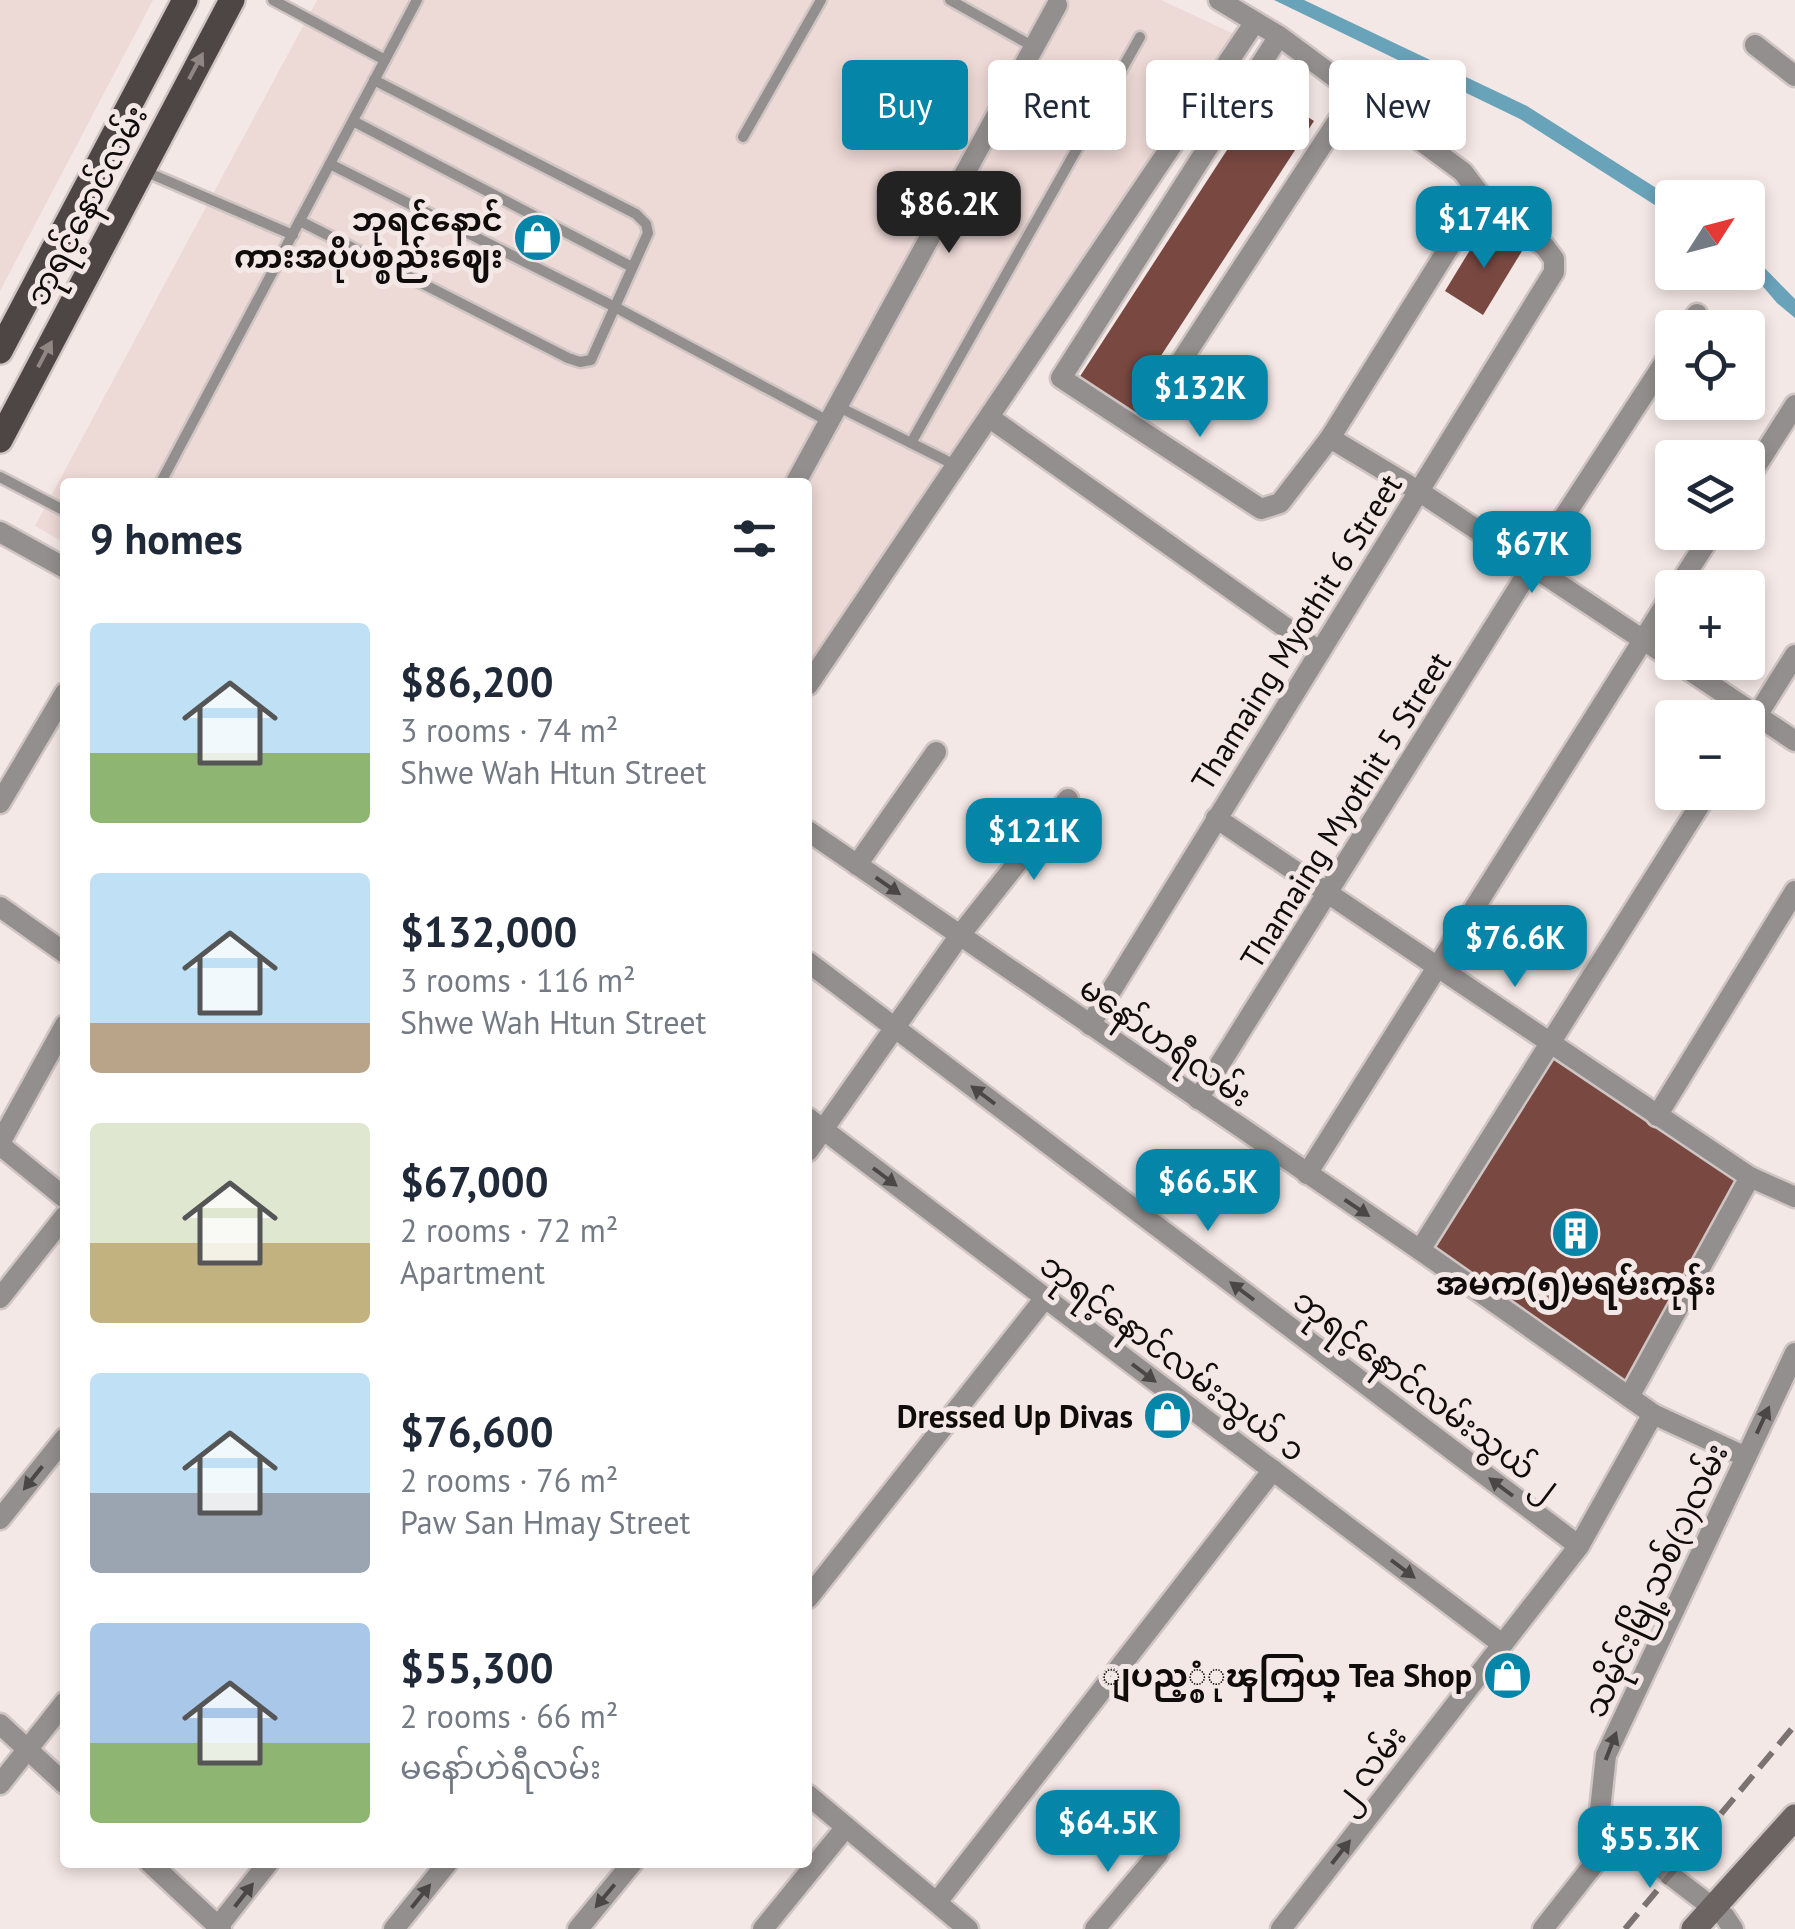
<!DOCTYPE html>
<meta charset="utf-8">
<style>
:root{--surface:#fff;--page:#f6f6f7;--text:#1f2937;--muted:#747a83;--accent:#0586a9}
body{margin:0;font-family:"PT Sans","Noto Sans Myanmar",sans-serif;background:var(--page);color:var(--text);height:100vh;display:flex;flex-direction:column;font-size:38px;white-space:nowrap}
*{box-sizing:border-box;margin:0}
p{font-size:32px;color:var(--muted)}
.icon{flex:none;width:55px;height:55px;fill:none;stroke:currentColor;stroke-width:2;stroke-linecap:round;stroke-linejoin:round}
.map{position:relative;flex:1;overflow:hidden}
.sheet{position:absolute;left:60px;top:478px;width:752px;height:1390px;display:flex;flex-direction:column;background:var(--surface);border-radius:10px;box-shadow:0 5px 15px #0003}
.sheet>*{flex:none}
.hud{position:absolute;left:842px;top:60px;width:802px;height:90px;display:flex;gap:20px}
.needle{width:65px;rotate:54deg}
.tools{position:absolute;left:1655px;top:180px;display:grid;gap:20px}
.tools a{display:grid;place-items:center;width:110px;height:110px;border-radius:10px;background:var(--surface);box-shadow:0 5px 15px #0003;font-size:50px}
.price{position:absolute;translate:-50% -85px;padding:0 22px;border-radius:20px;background:var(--accent);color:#fff;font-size:32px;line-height:65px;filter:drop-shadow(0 2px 5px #0008)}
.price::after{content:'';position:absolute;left:50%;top:60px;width:30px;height:22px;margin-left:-15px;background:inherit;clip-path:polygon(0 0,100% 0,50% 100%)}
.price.selected{background:#222;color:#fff}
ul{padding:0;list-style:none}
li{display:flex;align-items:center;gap:30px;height:250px;padding:0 30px}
li span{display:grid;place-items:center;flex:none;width:280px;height:200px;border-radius:10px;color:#555}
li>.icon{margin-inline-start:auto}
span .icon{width:120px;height:120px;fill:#fffc;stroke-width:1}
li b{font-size:42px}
h2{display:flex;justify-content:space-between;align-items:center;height:120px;padding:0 30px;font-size:42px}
.tag{padding:0 35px;border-radius:10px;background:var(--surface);box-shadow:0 5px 15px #0003;font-size:35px;line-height:90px}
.tag.selected{background:var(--accent);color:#fff}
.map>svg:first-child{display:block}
.built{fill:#edd9d6}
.water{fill:#69a3ba}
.building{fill:#794841}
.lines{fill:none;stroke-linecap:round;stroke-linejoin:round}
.lane-casing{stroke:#cfc5c3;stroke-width:15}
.street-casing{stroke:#cfc5c3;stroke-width:25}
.secondary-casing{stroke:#cfc5c3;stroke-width:30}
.primary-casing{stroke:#cfc5c3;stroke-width:30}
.lane{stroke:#948f8f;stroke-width:10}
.street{stroke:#948f8f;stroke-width:20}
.secondary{stroke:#6b6463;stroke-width:25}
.primary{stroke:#4e4645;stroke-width:25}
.rail{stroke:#7a7372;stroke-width:6;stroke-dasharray:20 10;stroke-linecap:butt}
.oneway{fill:#908785}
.oneway2{fill:#4b4746}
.labels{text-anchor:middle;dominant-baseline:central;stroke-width:10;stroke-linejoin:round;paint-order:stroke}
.street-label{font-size:32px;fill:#0f0c0b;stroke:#f4e8e6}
.poi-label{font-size:32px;font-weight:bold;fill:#0f0c0b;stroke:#f4e8e6;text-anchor:end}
</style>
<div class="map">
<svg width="1795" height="1929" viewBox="0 0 1795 1929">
<rect width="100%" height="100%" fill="#f4e8e6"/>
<g class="built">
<polygon points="0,0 153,0 0,291"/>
<polygon points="317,0 1161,0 1249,41 808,667 808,482 65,482 65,543 35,526"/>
</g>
<g class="water">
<polygon points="1274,0 1304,0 1527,106 1672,198 1672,216 1520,119"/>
<polygon points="1748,251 1795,299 1795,318 1777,303 1748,269"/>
</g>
<g class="building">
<polygon points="1266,90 1314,121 1136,394 1154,406 1143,424 1077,381"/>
<polygon points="1484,227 1522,251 1483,315 1445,291"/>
<polygon points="1552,1055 1739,1183 1626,1388 1434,1252 1442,1215 1532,1091"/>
</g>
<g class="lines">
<defs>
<g id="lane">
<polyline points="950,0 1034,47"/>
<polyline points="385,60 417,0"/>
<polyline points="353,121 632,267"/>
<polyline points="743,137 821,0"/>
<polyline points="330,164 613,306 830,422"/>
<polyline points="142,170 293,235"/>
<polyline points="300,221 568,358 580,362 591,360 648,233 646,224 636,214 374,80"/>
<polyline points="839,407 957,466"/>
<polyline points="911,443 1140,37"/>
<polyline points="0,477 65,511"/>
<polyline points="161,482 385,60 273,0"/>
</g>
<g id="street">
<polyline points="1219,0 1279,36 1463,172 1481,196 1330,438 1280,503 1261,509 1061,378 1279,36"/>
<polyline points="1755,45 1795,76"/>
<polyline points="1688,328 1697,314"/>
<polyline points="1161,392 1356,93"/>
<polyline points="990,418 1320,652"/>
<polyline points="1330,438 1420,492 1672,659"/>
<polyline points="1748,479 1795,405"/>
<polyline points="796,482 1057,5"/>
<polyline points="0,532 65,568"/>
<polyline points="1677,588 1713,532"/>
<polyline points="1677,662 1795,741"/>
<polyline points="808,685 1255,22"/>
<polyline points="1748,730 1795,655"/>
<polyline points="0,803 65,693"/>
<polyline points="1216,818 1750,1177 1795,1197"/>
<polyline points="808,831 1420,1250 1653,1414 1746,1457"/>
<polyline points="857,865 936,752"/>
<polyline points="0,907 65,953"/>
<polyline points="808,962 1579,1546"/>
<polyline points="1090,1025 1554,272 1554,259 1545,247 1481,196"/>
<polyline points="1198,1099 1532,566 1672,351"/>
<polyline points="1657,1116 1795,891"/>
<polyline points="808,1118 1502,1644"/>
<polyline points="0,1143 65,1025"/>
<polyline points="0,1145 65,1198"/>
<polyline points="808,1151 960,935 1068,799"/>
<polyline points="1307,1174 1672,594"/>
<polyline points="1420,1250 1708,792"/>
<polyline points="0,1298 65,1216"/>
<polyline points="1629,1397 1750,1177"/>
<polyline points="0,1519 65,1438"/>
<polyline points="808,1598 1045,1298"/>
<polyline points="0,1724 65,1784"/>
<polyline points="0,1784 65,1702"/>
<polyline points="808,1795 968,1929"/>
<polyline points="149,1862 221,1929"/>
<polyline points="937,1902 1273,1470"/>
<polyline points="216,1929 269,1862"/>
<polyline points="394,1929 448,1862"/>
<polyline points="578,1929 633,1862"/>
<polyline points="763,1929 846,1827"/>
<polyline points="1095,1929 1158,1854"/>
<polyline points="1281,1929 1579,1546 1653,1414"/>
<polyline points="1543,1929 1620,1831"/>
<polyline points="1733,1929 1725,1917 1670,1875 1600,1810 1606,1755 1795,1353"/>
</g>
<polyline id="secondary" points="1694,1929 1795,1817"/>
<g id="primary">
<polyline points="0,351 185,0"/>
<polyline points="0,440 232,0"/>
</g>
</defs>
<use href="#lane" class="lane-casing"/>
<use href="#street" class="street-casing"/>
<use href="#secondary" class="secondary-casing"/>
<use href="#primary" class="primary-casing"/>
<use href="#lane" class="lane"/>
<use href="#street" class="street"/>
<use href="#secondary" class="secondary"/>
<use href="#primary" class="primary"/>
<polyline class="rail" points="1625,1929 1795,1725"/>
</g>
<defs><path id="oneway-solid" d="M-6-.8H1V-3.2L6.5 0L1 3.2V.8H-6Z" transform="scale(2.5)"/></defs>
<g class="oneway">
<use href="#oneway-solid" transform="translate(196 66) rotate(-62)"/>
<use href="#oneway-solid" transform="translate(45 354) rotate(-62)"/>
</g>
<g class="oneway2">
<use href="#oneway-solid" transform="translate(888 886) rotate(35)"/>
<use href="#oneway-solid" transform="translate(983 1095) rotate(-143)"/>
<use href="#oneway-solid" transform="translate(885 1177) rotate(37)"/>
<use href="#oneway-solid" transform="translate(1357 1208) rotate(34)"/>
<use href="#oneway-solid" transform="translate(1242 1291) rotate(-143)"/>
<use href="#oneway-solid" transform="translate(1144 1373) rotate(37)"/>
<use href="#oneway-solid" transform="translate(1763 1420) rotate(-65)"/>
<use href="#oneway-solid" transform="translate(33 1478) rotate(129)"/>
<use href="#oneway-solid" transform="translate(1501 1487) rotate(-143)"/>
<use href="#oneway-solid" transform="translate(1403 1569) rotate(37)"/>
<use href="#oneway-solid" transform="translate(1611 1746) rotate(-69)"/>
<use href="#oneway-solid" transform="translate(1341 1852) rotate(-52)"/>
<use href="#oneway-solid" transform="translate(244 1895) rotate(-52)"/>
<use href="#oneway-solid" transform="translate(421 1896) rotate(-51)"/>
<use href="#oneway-solid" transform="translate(605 1896) rotate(130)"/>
</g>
<defs>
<symbol id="shop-disc" viewBox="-11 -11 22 22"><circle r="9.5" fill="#0586a9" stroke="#f4e8e6"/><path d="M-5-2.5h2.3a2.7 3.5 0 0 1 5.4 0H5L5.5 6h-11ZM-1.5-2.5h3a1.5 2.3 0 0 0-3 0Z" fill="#fff"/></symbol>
<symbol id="building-disc" viewBox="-11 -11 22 22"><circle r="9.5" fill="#0586a9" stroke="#f4e8e6"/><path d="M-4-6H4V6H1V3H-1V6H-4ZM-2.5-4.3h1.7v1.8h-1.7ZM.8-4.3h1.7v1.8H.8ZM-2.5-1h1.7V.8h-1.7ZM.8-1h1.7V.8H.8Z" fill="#fff"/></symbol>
</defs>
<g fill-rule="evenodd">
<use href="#shop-disc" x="510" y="210" width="55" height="55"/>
<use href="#building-disc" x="1548" y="1206" width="55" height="55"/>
<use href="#shop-disc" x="1140" y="1388" width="55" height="55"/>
<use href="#shop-disc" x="1480" y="1648" width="55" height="55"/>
</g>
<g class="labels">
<g class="street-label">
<text transform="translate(86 205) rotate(-62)">ဘုရင့်နောင်လမ်း</text>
<text transform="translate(1296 632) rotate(-58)">Thamaing Myothit 6 Street</text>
<text transform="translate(1345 810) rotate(-58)">Thamaing Myothit 5 Street</text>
<text transform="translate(1166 1041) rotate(35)">မနော်ဟရီလမ်း</text>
<text transform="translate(1173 1357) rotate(37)">ဘုရင့်နောင်လမ်းသွယ် ၁</text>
<text transform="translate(1427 1393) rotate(37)">ဘုရင့်နောင်လမ်းသွယ် ၂</text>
<text transform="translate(1655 1580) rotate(-65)">သမိုင်းမြို့သစ်(၁)လမ်း</text>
<text transform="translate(1368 1768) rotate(-52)">၂ လမ်း</text>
</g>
<g class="poi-label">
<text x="503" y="219">ဘုရင့်နောင်<tspan x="503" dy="37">ကားအပိုပစ္စည်းဈေး</tspan></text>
<text x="1576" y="1283" text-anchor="middle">အမက(၅)မရမ်းကုန်း</text>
<text x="1133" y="1416">Dressed Up Divas</text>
<text x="1472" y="1675">ျပည့္စံုၾကြယ္ Tea Shop</text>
</g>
</g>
</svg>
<div class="tools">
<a><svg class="needle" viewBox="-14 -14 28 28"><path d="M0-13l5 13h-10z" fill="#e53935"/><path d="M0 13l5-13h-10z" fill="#747a83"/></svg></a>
<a><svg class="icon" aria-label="locate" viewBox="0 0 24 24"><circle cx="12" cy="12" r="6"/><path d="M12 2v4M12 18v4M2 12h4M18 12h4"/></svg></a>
<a><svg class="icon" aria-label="layers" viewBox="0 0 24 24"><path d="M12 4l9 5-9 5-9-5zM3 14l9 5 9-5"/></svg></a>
<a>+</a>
<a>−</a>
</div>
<b class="price selected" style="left:949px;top:256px">$86.2K</b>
<b class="price" style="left:1484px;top:271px">$174K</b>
<b class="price" style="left:1200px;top:440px">$132K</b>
<b class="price" style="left:1532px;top:596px">$67K</b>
<b class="price" style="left:1034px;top:883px">$121K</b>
<b class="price" style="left:1515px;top:990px">$76.6K</b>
<b class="price" style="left:1208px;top:1234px">$66.5K</b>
<b class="price" style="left:1108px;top:1875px">$64.5K</b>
<b class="price" style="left:1650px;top:1891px">$55.3K</b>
<div class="hud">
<a class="tag selected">Buy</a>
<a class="tag">Rent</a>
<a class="tag">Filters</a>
<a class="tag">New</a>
</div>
<section class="sheet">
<h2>9 homes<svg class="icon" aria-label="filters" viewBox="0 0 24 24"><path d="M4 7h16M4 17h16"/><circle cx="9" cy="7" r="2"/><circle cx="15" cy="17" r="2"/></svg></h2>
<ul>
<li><span style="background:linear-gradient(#bfe0f5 65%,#8fb573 0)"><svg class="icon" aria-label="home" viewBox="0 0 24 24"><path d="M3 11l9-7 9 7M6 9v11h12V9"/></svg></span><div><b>$86,200</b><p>3 rooms · 74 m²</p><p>Shwe Wah Htun Street</p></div></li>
<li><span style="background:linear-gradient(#bfe0f5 75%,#b9a48a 0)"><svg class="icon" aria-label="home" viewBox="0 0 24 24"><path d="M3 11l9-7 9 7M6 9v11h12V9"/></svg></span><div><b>$132,000</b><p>3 rooms · 116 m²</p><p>Shwe Wah Htun Street</p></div></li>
<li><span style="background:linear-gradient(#dfe7d0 60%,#c2b280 0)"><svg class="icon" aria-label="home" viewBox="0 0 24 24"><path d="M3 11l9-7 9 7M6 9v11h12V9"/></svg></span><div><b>$67,000</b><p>2 rooms · 72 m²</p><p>Apartment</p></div></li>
<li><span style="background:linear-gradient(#bfe0f5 60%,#9aa5b1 0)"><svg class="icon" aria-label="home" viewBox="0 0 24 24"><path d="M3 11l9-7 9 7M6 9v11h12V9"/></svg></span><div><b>$76,600</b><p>2 rooms · 76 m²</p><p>Paw San Hmay Street</p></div></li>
<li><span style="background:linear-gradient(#a9c7e8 60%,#8fb573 0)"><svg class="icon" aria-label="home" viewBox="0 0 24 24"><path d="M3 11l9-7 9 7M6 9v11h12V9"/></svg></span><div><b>$55,300</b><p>2 rooms · 66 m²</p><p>မနော်ဟဲရီလမ်း</p></div></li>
</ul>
</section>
</div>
